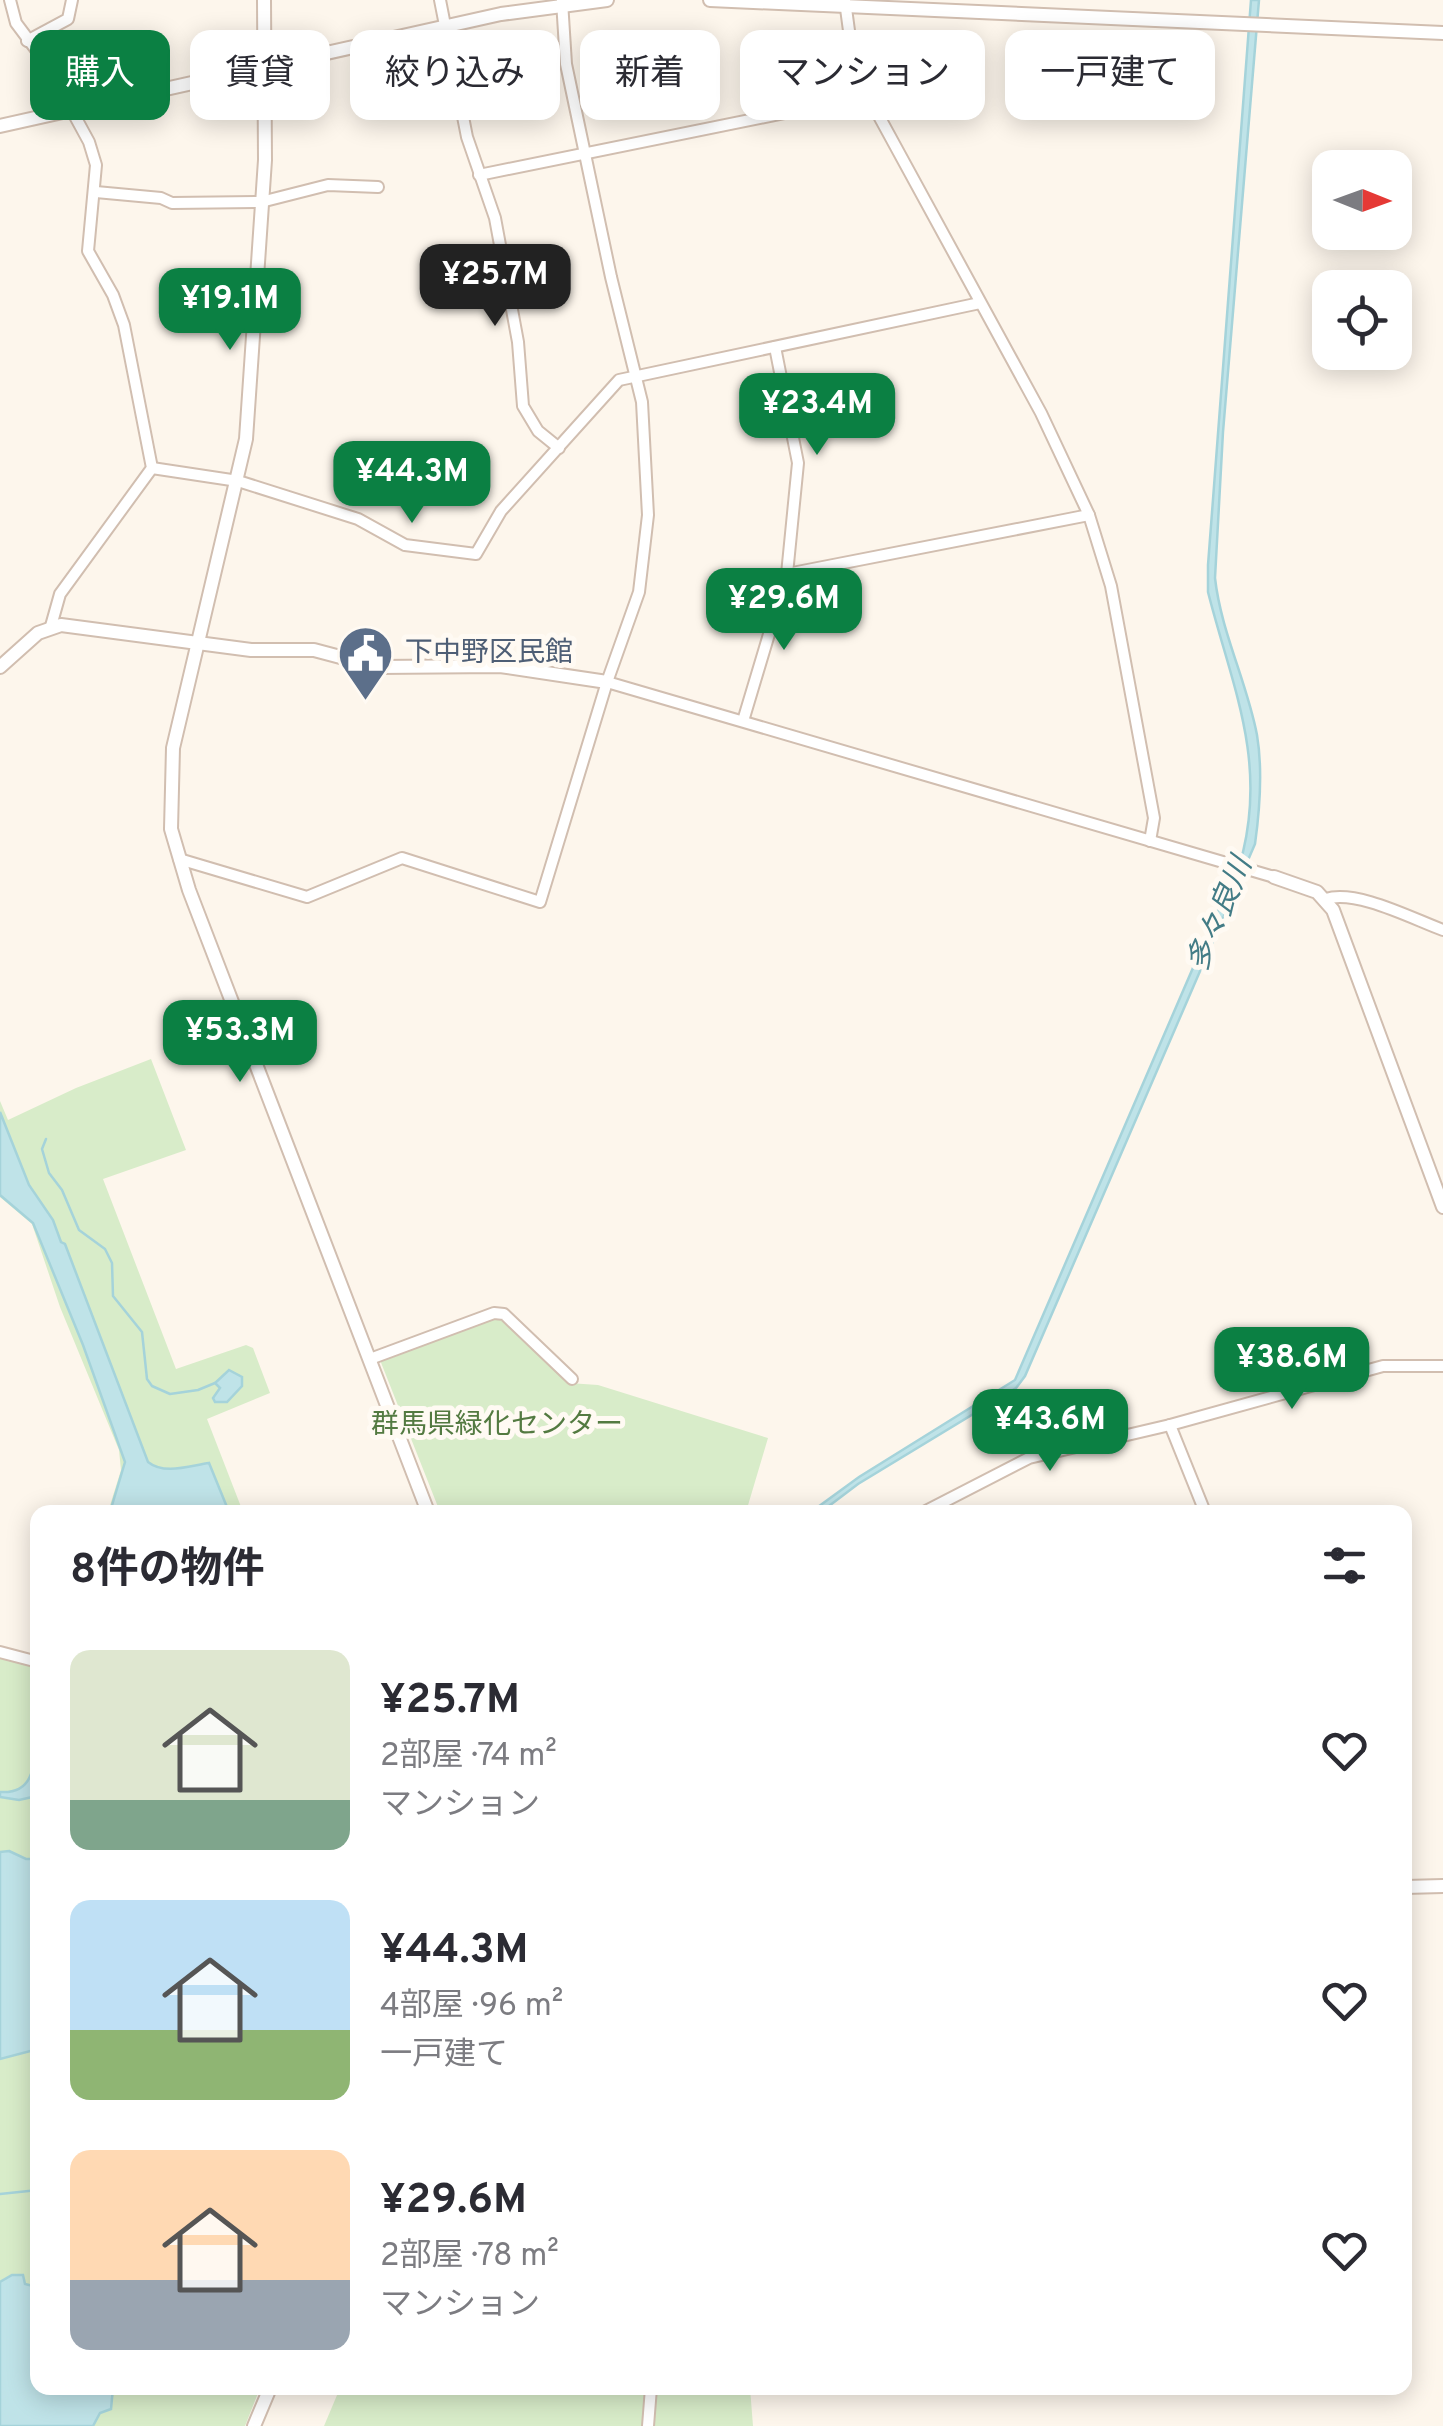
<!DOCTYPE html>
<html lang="ja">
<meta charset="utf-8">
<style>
:root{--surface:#fff;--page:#f2f2f3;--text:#2b2b33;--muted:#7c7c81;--accent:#0b8043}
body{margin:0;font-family:Overpass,"Noto Sans JP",sans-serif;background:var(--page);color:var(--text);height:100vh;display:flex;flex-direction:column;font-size:38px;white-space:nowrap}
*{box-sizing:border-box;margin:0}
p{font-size:32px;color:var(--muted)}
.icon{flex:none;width:55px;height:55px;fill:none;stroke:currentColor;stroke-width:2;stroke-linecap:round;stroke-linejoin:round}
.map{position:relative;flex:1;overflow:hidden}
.details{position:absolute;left:30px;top:1505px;width:1382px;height:890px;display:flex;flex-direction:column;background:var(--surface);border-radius:20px;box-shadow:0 5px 25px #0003}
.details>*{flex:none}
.guide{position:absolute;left:30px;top:30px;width:1385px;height:90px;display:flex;gap:20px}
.needle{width:65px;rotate:91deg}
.fabs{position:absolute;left:1312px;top:150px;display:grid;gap:20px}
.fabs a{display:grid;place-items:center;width:100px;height:100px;border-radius:20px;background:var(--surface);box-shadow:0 5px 25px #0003;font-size:50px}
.price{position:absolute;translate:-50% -85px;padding:0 22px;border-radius:20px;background:var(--accent);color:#fff;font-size:32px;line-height:65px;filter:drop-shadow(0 2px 5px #0008)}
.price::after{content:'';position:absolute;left:50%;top:60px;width:30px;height:22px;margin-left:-15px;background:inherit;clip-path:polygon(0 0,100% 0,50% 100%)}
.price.current{background:#222;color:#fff}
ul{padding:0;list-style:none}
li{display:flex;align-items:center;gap:30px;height:250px;padding:0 40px}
li span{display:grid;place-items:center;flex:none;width:280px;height:200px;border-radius:20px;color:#555}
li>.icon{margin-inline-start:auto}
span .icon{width:120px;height:120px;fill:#fffc;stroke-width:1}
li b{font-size:42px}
h2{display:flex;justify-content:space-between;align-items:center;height:120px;padding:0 40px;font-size:42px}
.tag{padding:0 35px;border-radius:20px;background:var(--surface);box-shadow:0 5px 25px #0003;font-size:35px;line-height:90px}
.tag.current{background:var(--accent);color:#fff}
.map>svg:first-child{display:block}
.green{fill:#d8ecc9}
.water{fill:#bfe3e8;stroke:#a5d3da;stroke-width:2.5}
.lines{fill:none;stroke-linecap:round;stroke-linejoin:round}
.stream{stroke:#a5d3da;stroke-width:2.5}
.minor-casing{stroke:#d1beb0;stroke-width:14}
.tertiary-casing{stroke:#d1beb0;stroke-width:16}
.minor{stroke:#fff;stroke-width:10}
.tertiary{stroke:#fff;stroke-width:12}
.labels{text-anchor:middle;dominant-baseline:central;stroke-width:10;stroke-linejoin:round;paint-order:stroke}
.service-label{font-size:28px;fill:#4e5e75;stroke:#fffaf3;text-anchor:start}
.park-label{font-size:28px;fill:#537a41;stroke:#fffaf3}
.water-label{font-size:30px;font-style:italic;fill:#437c86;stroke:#fffaf3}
</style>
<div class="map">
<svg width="1443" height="2426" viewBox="0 0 1443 2426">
<rect width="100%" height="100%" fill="#fdf6ec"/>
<g class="green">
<polygon points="151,1059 186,1150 103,1179 176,1369 246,1345 253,1348 270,1393 207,1419 243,1512 108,1512 121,1470 119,1450 60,1307 32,1224 0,1197 0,1101 8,1120 76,1088"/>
<polygon points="495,1318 502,1319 565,1375 569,1383 598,1385 768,1438 746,1512 440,1512 380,1360"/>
<polygon points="0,1656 37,1666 38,2388 260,2388 245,2426 0,2426"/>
<polygon points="340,2388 750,2388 753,2426 324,2426"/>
</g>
<g class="water">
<path d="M1251,0H1259L1223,432L1215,578C1221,632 1247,682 1257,735C1263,771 1260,808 1255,844L1025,1376L1016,1388L858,1484L821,1512H811L859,1477L1015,1380L1243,852C1266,756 1231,683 1208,592V565Z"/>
<path d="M0,1112L29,1185L53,1220L61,1242L65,1244L148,1462C164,1475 189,1466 209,1463L229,1512H110L125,1462L83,1345L33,1223L0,1195Z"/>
<polygon points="229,1370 242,1377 242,1386 227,1402 215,1402 213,1398 220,1388 215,1383"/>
<path d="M37,1773V1796L19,1800L0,1797V1792C15,1793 26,1788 31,1774Z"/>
<polygon points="9,1851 26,1859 37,1859 38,2049 0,2059 0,1852"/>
<polygon points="12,2275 23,2275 25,2284 37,2287 38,2388 113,2388 111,2409 100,2413 93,2426 0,2426 0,2282"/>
</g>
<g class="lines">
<g class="stream">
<polyline points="46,1139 42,1149 49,1173 62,1190 79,1230 105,1249 112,1263 113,1296 142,1332 147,1379 152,1386 170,1394 198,1390 215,1383"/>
<polyline points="0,2194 38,2190"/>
</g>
<defs>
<g id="minor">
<polyline points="10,0 16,23 46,63 89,142 96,165 88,251 113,295 124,325 152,468 60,594 51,626"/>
<polyline points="440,0 467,137 495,218 518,342 523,406 538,431 559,448"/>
<polyline points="845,1 852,53 868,96 1041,413 1089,515 1111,586 1154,818 1150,841"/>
<polyline points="27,41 68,19 72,0"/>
<polyline points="479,175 868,96"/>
<polyline points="96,192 161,198 172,203 261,202 328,185 378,187"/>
<polyline points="152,468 238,481 358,519 405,545 476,554 501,511 619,380 980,303"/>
<polyline points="787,574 1089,515"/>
<polyline points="607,682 1274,877"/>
<polyline points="743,721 787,574 798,463 775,347"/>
<polyline points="179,859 307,897 402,858 540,902 607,682 639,592 648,515 642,402 611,277 566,64 562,1"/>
<path d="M1326,899C1356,889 1413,919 1443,930"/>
<polyline points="370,1359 494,1313 504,1314 572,1379"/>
<polyline points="1170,1425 1205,1512"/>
<polyline points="924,1512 1029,1458 1170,1425 1383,1366 1443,1366"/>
<polyline points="0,1652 38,1662"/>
<polyline points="648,2426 651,2388"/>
</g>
<g id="tertiary">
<polyline points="264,0 265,160 246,439 173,748 171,829 189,890 428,1512"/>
<polyline points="710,0 1443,33"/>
<polyline points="0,126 501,14 607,0"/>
<polyline points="0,667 38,633 61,625 251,650 314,650 378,667 500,666 607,682"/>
<polyline points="1274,877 1317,892 1333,910 1443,1207"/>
<polyline points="1405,1887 1443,1886"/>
<polyline points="254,2426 270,2388"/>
</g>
</defs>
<use href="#minor" class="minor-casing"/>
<use href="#tertiary" class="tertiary-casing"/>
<use href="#minor" class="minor"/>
<use href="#tertiary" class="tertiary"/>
</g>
<defs>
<symbol id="civic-pin" viewBox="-11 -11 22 30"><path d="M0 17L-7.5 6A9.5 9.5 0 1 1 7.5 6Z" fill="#5c6f8a" stroke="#fffaf3"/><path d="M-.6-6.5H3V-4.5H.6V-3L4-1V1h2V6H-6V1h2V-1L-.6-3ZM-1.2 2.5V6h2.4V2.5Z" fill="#fff"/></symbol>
</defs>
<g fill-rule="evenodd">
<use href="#civic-pin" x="334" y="622" width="63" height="86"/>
</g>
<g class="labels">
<g class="service-label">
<text x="405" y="654">下中野区民館</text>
</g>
<g class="park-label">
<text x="497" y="1426">群馬県緑化センター</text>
</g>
<g class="water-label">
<text transform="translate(1221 915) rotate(-67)">多々良川</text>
</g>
</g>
</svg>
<div class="fabs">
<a><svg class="needle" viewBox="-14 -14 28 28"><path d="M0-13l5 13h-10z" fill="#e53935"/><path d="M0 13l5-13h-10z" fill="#7c7c81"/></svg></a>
<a><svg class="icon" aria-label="locate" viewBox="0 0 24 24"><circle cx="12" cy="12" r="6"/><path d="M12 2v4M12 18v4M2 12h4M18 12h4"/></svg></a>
</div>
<b class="price current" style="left:495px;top:329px">¥25.7M</b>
<b class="price" style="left:230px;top:353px">¥19.1M</b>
<b class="price" style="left:817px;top:458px">¥23.4M</b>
<b class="price" style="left:412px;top:526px">¥44.3M</b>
<b class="price" style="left:784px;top:653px">¥29.6M</b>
<b class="price" style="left:240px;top:1085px">¥53.3M</b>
<b class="price" style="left:1292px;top:1412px">¥38.6M</b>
<b class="price" style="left:1050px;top:1474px">¥43.6M</b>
<div class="guide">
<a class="tag current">購入</a>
<a class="tag">賃貸</a>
<a class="tag">絞り込み</a>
<a class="tag">新着</a>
<a class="tag">マンション</a>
<a class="tag">一戸建て</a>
</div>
<section class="details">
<h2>8件の物件<svg class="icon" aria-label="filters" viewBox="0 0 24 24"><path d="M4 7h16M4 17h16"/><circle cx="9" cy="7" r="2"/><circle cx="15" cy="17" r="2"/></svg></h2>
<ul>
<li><span style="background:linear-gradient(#dfe7d0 75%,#7fa58c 0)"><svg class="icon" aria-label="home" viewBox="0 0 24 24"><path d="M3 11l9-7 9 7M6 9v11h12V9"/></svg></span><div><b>¥25.7M</b><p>2部屋 · 74 m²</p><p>マンション</p></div><svg class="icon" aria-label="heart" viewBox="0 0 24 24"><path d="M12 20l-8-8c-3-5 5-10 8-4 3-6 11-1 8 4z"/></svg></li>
<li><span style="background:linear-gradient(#bfe0f5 65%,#8fb573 0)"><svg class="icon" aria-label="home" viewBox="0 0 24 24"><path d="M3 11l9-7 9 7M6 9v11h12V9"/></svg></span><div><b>¥44.3M</b><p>4部屋 · 96 m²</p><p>一戸建て</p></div><svg class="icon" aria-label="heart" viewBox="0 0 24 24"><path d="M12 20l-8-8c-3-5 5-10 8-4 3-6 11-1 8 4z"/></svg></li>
<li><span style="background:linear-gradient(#ffd9b3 65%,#9aa5b1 0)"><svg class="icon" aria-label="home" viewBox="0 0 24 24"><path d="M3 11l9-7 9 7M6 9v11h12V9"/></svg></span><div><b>¥29.6M</b><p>2部屋 · 78 m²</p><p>マンション</p></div><svg class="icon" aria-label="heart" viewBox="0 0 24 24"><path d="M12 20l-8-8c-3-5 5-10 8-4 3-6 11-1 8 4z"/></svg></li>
</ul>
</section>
</div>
